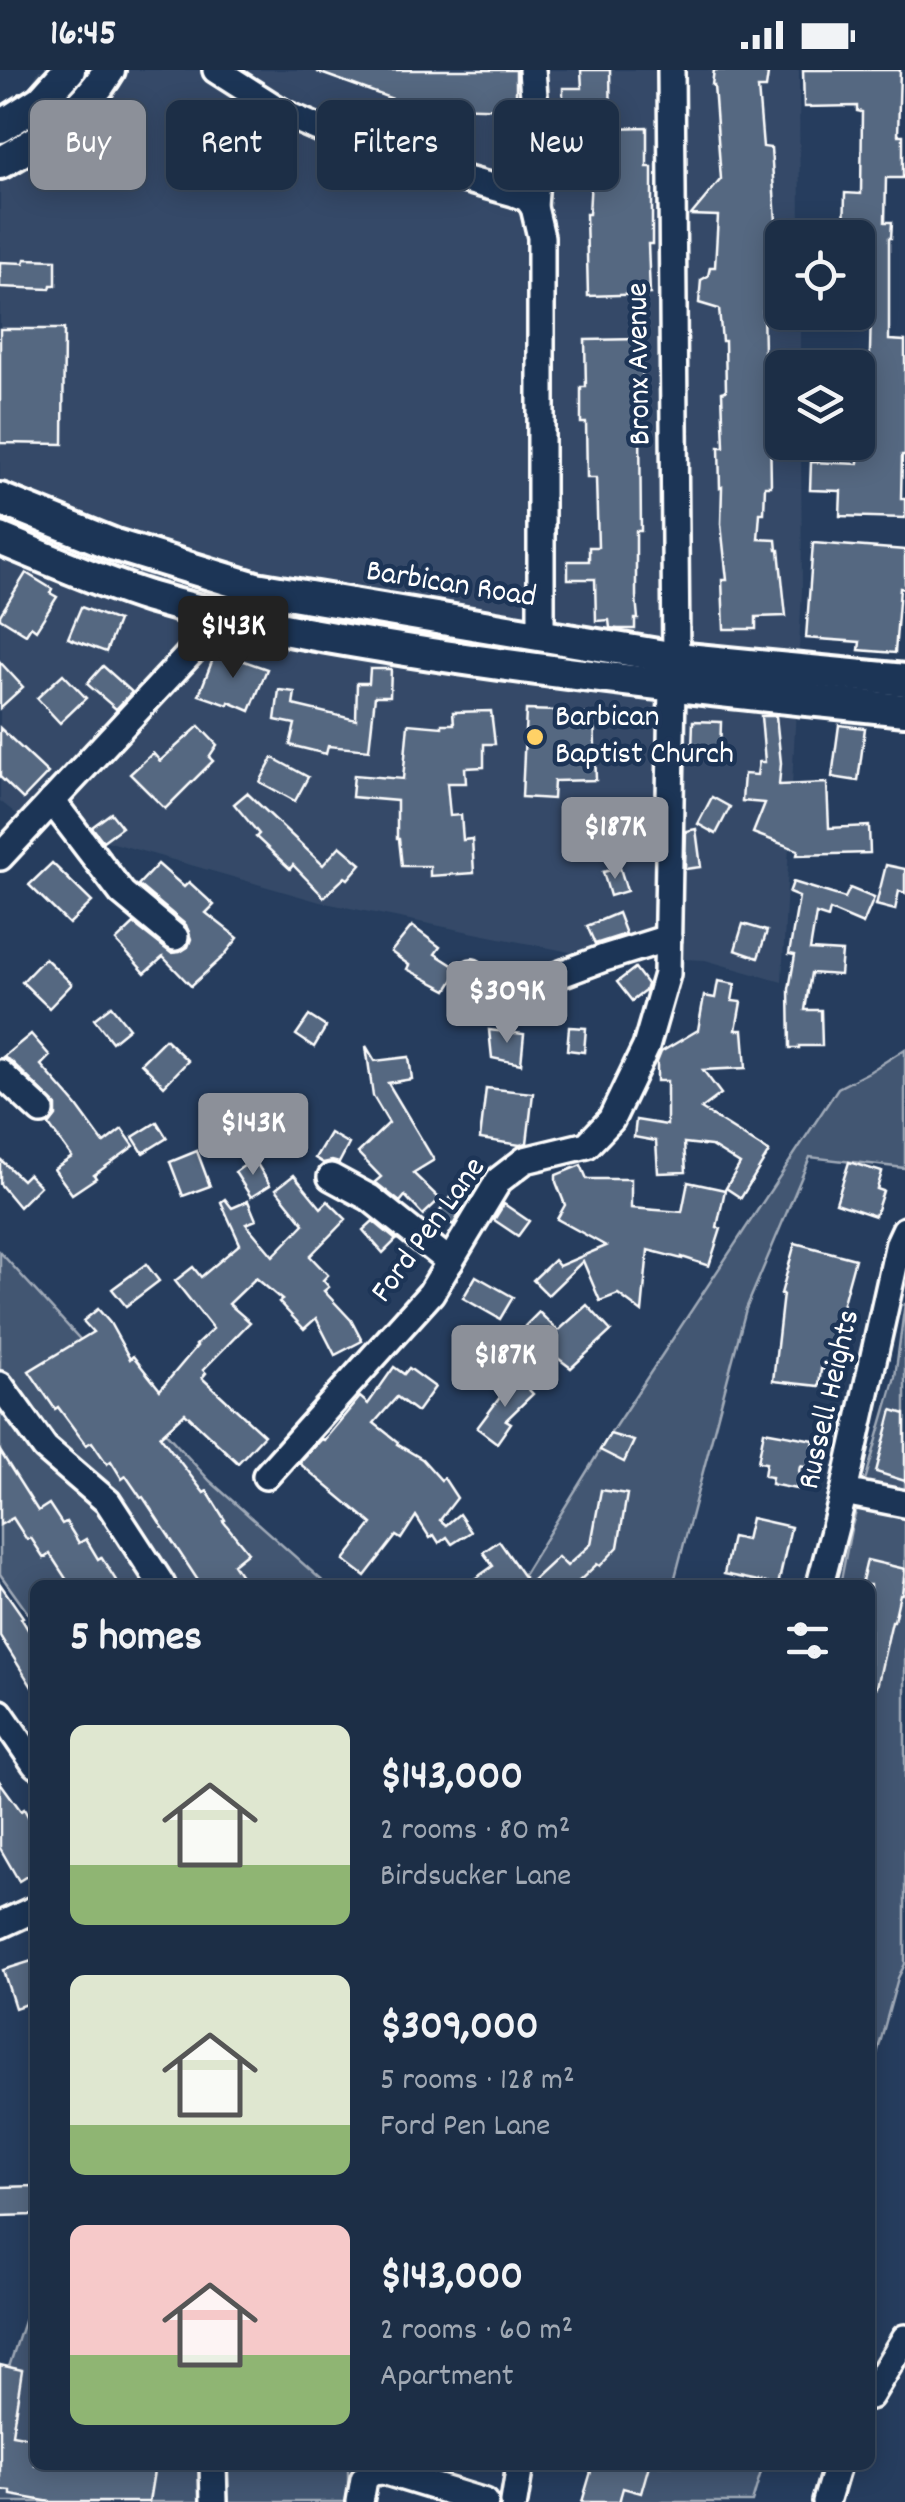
<!DOCTYPE html>
<meta charset="utf-8">
<style>
:root{--surface:#1c2e46;--page:#25364d;--text:#f1f3f6;--muted:#a0a8b3;--line:#3a4a5f;--accent:#8c9099}
body{margin:0;font-family:Dekko,sans-serif;background:var(--page);color:var(--text);height:100vh;display:flex;flex-direction:column;font-size:38px;white-space:nowrap}
*{box-sizing:border-box;margin:0}
p{font-size:32px;color:var(--muted)}
.icon{flex:none;width:55px;height:55px;fill:none;stroke:currentColor;stroke-width:2;stroke-linecap:round;stroke-linejoin:round}
.map{position:relative;flex:1;overflow:hidden}
.sheet{position:absolute;left:30px;top:1510px;width:845px;height:890px;display:flex;flex-direction:column;background:var(--surface);border-radius:15px;box-shadow:0 5px 25px #0003,0 0 0 2px var(--line)}
.sheet>*{flex:none}
.guide{position:absolute;left:30px;top:30px;width:845px;height:90px;display:flex;gap:20px}
.fabs{position:absolute;left:765px;top:150px;display:grid;gap:20px}
.fabs a{display:grid;place-items:center;width:110px;height:110px;border-radius:15px;background:var(--surface);box-shadow:0 5px 25px #0003,0 0 0 2px var(--line);font-size:50px}
.price{position:absolute;translate:-50% -85px;padding:0 22px;border-radius:10px;background:var(--accent);color:#fff;font-size:32px;line-height:65px;filter:drop-shadow(0 2px 5px #0008)}
.price::after{content:'';position:absolute;left:50%;top:60px;width:30px;height:22px;margin-left:-15px;background:inherit;clip-path:polygon(0 0,100% 0,50% 100%)}
.price.on{background:#222;color:#fff}
ul{padding:0;list-style:none}
li{display:flex;align-items:center;gap:30px;height:250px;padding:0 40px}
li span{display:grid;place-items:center;flex:none;width:280px;height:200px;border-radius:15px;color:#555}
li>.icon{margin-inline-start:auto}
span .icon{width:120px;height:120px;fill:#fffc;stroke-width:1}
li b{font-size:42px}
h2{display:flex;justify-content:space-between;align-items:center;height:120px;padding:0 40px;font-size:42px}
.pill{padding:0 35px;border-radius:15px;background:var(--surface);box-shadow:0 5px 25px #0003,0 0 0 2px var(--line);font-size:35px;line-height:90px}
.pill.on{background:var(--accent);color:#fff}
.status{display:flex;justify-content:space-between;align-items:center;height:70px;padding:0 50px;background:var(--surface);direction:ltr}
.status svg{height:28px;fill:currentColor}
.map>svg:first-child{display:block}
.built{fill:#344a68}
.green{fill:#425672;stroke:#a0aab8;stroke-width:2.5}
.building{fill:#556781;stroke:#fff;stroke-width:2.5}
.lines{fill:none;stroke-linecap:round;stroke-linejoin:round}
.minor-casing{stroke:#fff;stroke-width:32}
.major-casing{stroke:#fff;stroke-width:38}
.minor{stroke:#1d3557;stroke-width:25}
.major{stroke:#1d3557;stroke-width:30}
.poi-dot{fill:#ffd166;stroke:#1d3557;stroke-width:4}
.labels{text-anchor:middle;dominant-baseline:central;stroke-width:9;stroke-linejoin:round;paint-order:stroke}
.street-label{font-size:32px;fill:#fff;stroke:#1d3557}
.poi-label{font-size:32px;fill:#fff;stroke:#1d3557;text-anchor:start}
</style>
<div class="status"><b>16:45</b><svg viewBox="0 0 49 12"><path d="M0 12V9h3v3zM5 12V6h3v6zM10 12V3h3v9zM15 12V0h3v12zM26 1h20v11H26zM47 4h2v5h-2z"/></svg></div>
<div class="map">
<svg width="905" height="2432" viewBox="0 0 905 2432">
<rect width="100%" height="100%" fill="#263d5e"/>
<filter id="ink" filterUnits="userSpaceOnUse"><feTurbulence type="fractalNoise" baseFrequency=".01" numOctaves="2"/><feDisplacementMap in="SourceGraphic" scale="20" xChannelSelector="R" yChannelSelector="G"/><feConvolveMatrix kernelMatrix="1 2 1 2 8 2 1 2 1" color-interpolation-filters="sRGB"/></filter>
<g filter="url(#ink)">
<polygon class="built" points="39,0 799,0 800,167 782,168 782,242 800,243 800,297 782,298 782,372 801,373 802,520 782,912 705,890 585,885 320,832 19,746 0,731 0,39 23,28"/>
<g class="green">
<polygon points="905,979 905,1098 810,1087 746,1239 673,1515 517,1515 610,1364 838,1018 869,1002"/>
<polygon points="0,1182 210,1411 327,1515 35,1515 35,1553 0,1504"/>
<polygon points="905,1233 905,1894 898,1908 870,2009 870,1515 840,1515 851,1459 895,1307"/>
<polygon points="35,2218 35,2395 348,2395 348,2432 0,2432 0,2336 4,2312"/>
<polygon points="620,2395 763,2395 752,2432 620,2432"/>
</g>
<g class="building">
<polygon points="318,0 516,0 516,39 412,36 318,2"/>
<polygon points="581,0 610,0 611,58 647,57 647,97 652,97 652,174 648,174 650,224 588,226 586,144 589,144 592,91 589,91 588,50 563,50 563,18 582,18"/>
<polygon points="714,0 756,0 768,4 766,18 758,18 763,77 771,78 779,196 776,234 763,240 764,281 770,281 772,321 782,321 782,358 770,358 771,416 765,416 764,443 760,443 758,469 776,470 777,480 779,480 786,546 756,547 756,559 724,559 722,510 727,510 721,454 722,417 720,418 719,377 724,377 722,322 726,321 725,271 722,271 719,239 699,233 701,210 708,206 710,197 715,197 718,146 691,145 721,109 714,15 712,15"/>
<polygon points="803,0 900,0 898,65 903,65 903,108 886,108 885,152 892,152 891,168 889,168 889,270 905,271 905,385 902,385 901,429 905,429 905,448 840,446 841,421 810,420 811,392 858,394 858,365 873,365 873,320 869,319 871,243 858,243 858,167 844,167 845,123 861,124 862,42 857,41 857,36 804,37"/>
<polygon points="25,189 56,190 56,215 51,215 50,219 0,217 0,192 24,193"/>
<polygon points="0,259 64,259 63,374 0,373"/>
<polygon points="641,269 643,317 643,353 640,353 641,461 636,461 636,527 638,549 635,549 635,559 618,559 610,558 609,550 596,551 595,509 568,509 568,491 589,491 589,477 598,477 596,408 587,408 586,353 581,353 581,317 586,317 585,270"/>
<polygon points="813,473 905,480 905,519 900,518 895,583 859,580 860,572 806,568"/>
<polygon points="26,503 52,519 50,523 57,527 36,560 31,556 26,564 0,548 0,545"/>
<polygon points="81,537 118,551 106,582 68,568"/>
<polygon points="216,581 267,599 250,641 229,632 228,635 199,625"/>
<polygon points="0,592 23,617 0,638"/>
<polygon points="103,596 132,622 116,639 87,614"/>
<polygon points="370,599 391,599 390,626 375,626 369,680 328,676 326,684 290,675 295,654 275,650 279,620 295,622 293,635 356,650 357,613 369,613"/>
<polygon points="63,604 86,628 60,653 37,628"/>
<polygon points="526,640 557,641 557,645 594,644 596,710 554,711 553,729 522,727"/>
<polygon points="491,641 495,674 484,674 484,697 465,698 466,713 447,713 450,746 461,745 463,770 472,769 474,803 430,806 430,796 402,796 399,769 397,769 397,731 352,727 354,705 403,709 408,654 442,657 442,654 454,654 453,642"/>
<polygon points="761,646 776,646 781,693 779,715 827,713 829,758 869,756 870,783 797,785 798,780 753,763 765,733 742,731 744,704 757,705 759,692 765,692"/>
<polygon points="693,651 721,652 720,682 692,681"/>
<polygon points="839,655 865,658 858,711 832,707"/>
<polygon points="199,656 217,675 209,687 213,691 165,739 130,704 153,683 160,691"/>
<polygon points="0,658 48,703 23,729 0,707"/>
<polygon points="273,688 308,707 295,731 260,712"/>
<polygon points="247,723 323,795 340,776 361,794 348,809 345,807 324,827 293,795 290,799 256,767 259,764 234,734"/>
<polygon points="712,727 730,737 716,764 698,754"/>
<polygon points="111,743 122,757 103,771 92,757"/>
<polygon points="696,759 701,797 685,799 686,761"/>
<polygon points="52,793 92,832 69,854 29,815"/>
<polygon points="158,794 184,817 189,812 214,835 206,843 238,868 223,887 191,916 163,887 145,903 116,871 134,854 171,883 180,882 188,877 191,869 186,855 138,815"/>
<polygon points="886,795 905,799 905,823 899,821 895,840 876,835"/>
<polygon points="620,798 627,821 610,826 603,802"/>
<polygon points="793,812 845,828 850,818 874,828 863,854 830,840 828,848 816,844 810,880 842,882 840,905 811,903 805,940 821,940 822,976 799,976 799,978 790,978 789,919 795,885 789,884 799,827 789,823"/>
<polygon points="618,843 626,864 595,874 587,856"/>
<polygon points="743,854 767,861 758,888 735,880"/>
<polygon points="412,856 440,877 435,884 457,898 456,906 447,920 407,899 409,895 391,882"/>
<polygon points="45,888 72,914 49,938 22,912"/>
<polygon points="635,898 647,914 645,921 632,931 617,912"/>
<polygon points="718,911 735,914 732,931 741,932 736,960 743,960 746,998 703,1000 721,1024 701,1039 769,1082 741,1128 726,1118 740,1094 711,1076 684,1073 686,1102 658,1103 656,1071 634,1067 636,1050 667,1055 667,1011 657,1011 657,992 661,982 698,960 704,926 715,928"/>
<polygon points="111,936 129,958 112,972 94,949"/>
<polygon points="309,946 326,957 314,977 296,965"/>
<polygon points="569,957 586,958 584,982 567,980"/>
<polygon points="489,960 524,964 521,994 492,988"/>
<polygon points="31,964 50,986 41,995 77,1036 104,1073 122,1059 134,1076 94,1105 96,1108 72,1124 54,1099 72,1087 49,1055 56,1046 56,1035 11,991 3,987"/>
<polygon points="165,969 188,991 164,1016 141,993"/>
<polygon points="366,976 375,991 409,987 412,1009 388,1013 434,1090 413,1103 440,1129 423,1145 405,1126 400,1132 375,1112 381,1107 358,1083 389,1053 373,1026"/>
<polygon points="486,1018 533,1023 527,1073 520,1075 480,1069"/>
<polygon points="157,1052 167,1068 143,1083 133,1067"/>
<polygon points="330,1063 349,1074 339,1093 332,1091 323,1093 315,1088"/>
<polygon points="197,1081 210,1116 183,1126 170,1092"/>
<polygon points="0,1089 22,1110 28,1104 40,1116 19,1137 0,1114"/>
<polygon points="254,1089 270,1115 251,1127 235,1102"/>
<polygon points="849,1092 882,1102 877,1119 883,1121 875,1146 836,1133"/>
<polygon points="581,1095 587,1109 631,1109 631,1138 682,1142 688,1112 725,1120 717,1157 721,1159 709,1196 682,1187 682,1189 648,1180 642,1242 618,1224 600,1231 583,1191 548,1225 533,1210 554,1190 559,1196 606,1176 557,1149 565,1135 556,1112 556,1105"/>
<polygon points="294,1105 321,1138 328,1131 346,1149 310,1186 328,1205 323,1210 329,1217 324,1221 351,1250 362,1271 335,1285 316,1248 304,1259 279,1232 282,1230 256,1208 229,1234 250,1252 203,1300 206,1303 202,1308 264,1365 238,1393 185,1343 160,1366 204,1423 207,1421 225,1450 223,1451 248,1482 233,1494 247,1515 201,1515 143,1427 141,1428 126,1406 122,1409 111,1391 107,1394 92,1372 86,1375 58,1337 55,1339 29,1301 93,1262 83,1251 98,1239 110,1253 130,1289 133,1286 160,1320 197,1276 196,1275 213,1259 175,1211 193,1197 201,1207 240,1174 221,1132 225,1129 232,1138 248,1131 256,1150 246,1154 273,1186 304,1154 276,1119"/>
<polygon points="450,1127 464,1137 453,1155 438,1144"/>
<polygon points="504,1134 529,1151 518,1166 494,1150"/>
<polygon points="373,1151 396,1170 383,1183 363,1160"/>
<polygon points="795,1173 855,1189 841,1240 838,1239 834,1277 840,1277 838,1301 821,1299 819,1316 773,1311 783,1224 781,1224"/>
<polygon points="146,1194 159,1211 126,1236 112,1219"/>
<polygon points="476,1206 513,1227 500,1249 463,1228"/>
<polygon points="587,1235 611,1261 571,1298 547,1280 525,1256 539,1242 558,1261"/>
<polygon points="394,1297 404,1304 409,1298 435,1317 417,1342 397,1327 374,1353 398,1372 397,1374 422,1389 441,1410 444,1408 457,1428 440,1450 446,1455 459,1444 471,1462 452,1474 447,1467 439,1473 434,1465 430,1468 416,1446 401,1469 396,1466 365,1506 344,1490 372,1454 299,1393 321,1369 324,1370 360,1327 368,1334"/>
<polygon points="516,1306 533,1324 506,1350 511,1353 497,1373 477,1358"/>
<polygon points="892,1340 905,1344 905,1411 876,1402"/>
<polygon points="764,1361 814,1370 809,1398 800,1396 796,1419 771,1414 772,1407 764,1406 766,1393 758,1392"/>
<polygon points="610,1364 634,1371 624,1392 600,1380"/>
<polygon points="0,1381 38,1441 49,1434 62,1454 66,1452 79,1473 86,1469 98,1489 101,1487 119,1515 70,1515 50,1484 44,1488 31,1468 27,1470 13,1448 0,1455"/>
<polygon points="601,1420 627,1424 618,1477 600,1496 597,1494 575,1515 466,1515 493,1496 483,1482 499,1471 529,1514 558,1487 567,1496 591,1474"/>
<polygon points="751,1448 791,1457 778,1515 724,1504 732,1467 746,1470"/>
<polygon points="867,1490 905,1499 902,1524 900,1524 894,1551 892,1551 877,1617 870,1616 870,1515 861,1515"/>
<polygon points="0,1514 23,1547 21,1548 35,1571 35,1622 0,1566"/>
<polygon points="0,1712 21,1741 24,1739 35,1759 35,1801 19,1811 0,1778"/>
<polygon points="35,1890 35,1931 15,1938 3,1900"/>
<polygon points="35,2116 35,2145 0,2146 0,2117"/>
<polygon points="0,2295 22,2300 12,2364 35,2368 35,2395 155,2395 149,2432 51,2432 11,2425 11,2421 0,2420"/>
<polygon points="593,2395 649,2395 641,2423 623,2418 619,2432 582,2432"/>
</g>
<g class="lines">
<defs>
<g id="minor">
<polyline points="216,0 285,44 388,88 514,123 527,128 534,137"/>
<polyline points="532,0 538,79 534,137 541,167 541,566"/>
<polyline points="671,0 676,588"/>
<polyline points="52,731 122,823 175,867"/>
<polyline points="0,787 224,547 256,518"/>
<polyline points="472,903 489,927 499,927 604,888 668,868"/>
<polyline points="0,1003 41,1041"/>
<polyline points="331,1107 370,1128 450,1192"/>
<polyline points="0,1315 45,1378 108,1432 162,1515"/>
<polyline points="266,1406 431,1223 499,1110 525,1090 587,1075 611,1050 646,977 667,904 672,616"/>
<polyline points="844,1422 905,1434"/>
<polyline points="820,1515 844,1422 899,1173 905,1160"/>
<polyline points="0,1643 35,1694"/>
<polyline points="0,1855 35,1839"/>
<polyline points="870,2326 905,2268"/>
<polyline points="213,2395 214,2432"/>
<polyline points="360,2432 364,2409 372,2402 383,2401 485,2432"/>
<polyline points="514,2432 520,2395"/>
<polyline points="826,2432 837,2395"/>
</g>
<g id="major">
<polyline points="0,57 41,31 69,0"/>
<path d="M0,93C45,68 82,45 109,0"/>
<polyline points="0,429 115,475 256,518 676,588 905,610"/>
<path d="M0,469C49,489 98,511 149,527C241,554 336,569 431,584C588,608 746,624 905,640"/>
</g>
</defs>
<use href="#minor" class="minor-casing"/>
<use href="#major" class="major-casing"/>
<use href="#minor" class="minor"/>
<use href="#major" class="major"/>
</g>
</g>
<circle class="poi-dot" cx="535" cy="667" r="10"/>
<g class="labels">
<g class="street-label">
<text transform="translate(641 294) rotate(-91)">Bronx Avenue</text>
<text transform="translate(451 516) rotate(9)">Barbican Road</text>
<text transform="translate(430 1161) rotate(-54)">Ford Pen Lane</text>
<text transform="translate(831 1330) rotate(-77)">Russell Heights</text>
</g>
<g class="poi-label">
<text x="555" y="649">Barbican<tspan x="555" dy="37">Baptist Church</tspan></text>
</g>
</g>
</svg>
<div class="fabs">
<a><svg class="icon" aria-label="locate" viewBox="0 0 24 24"><circle cx="12" cy="12" r="6"/><path d="M12 2v4M12 18v4M2 12h4M18 12h4"/></svg></a>
<a><svg class="icon" aria-label="layers" viewBox="0 0 24 24"><path d="M12 4l9 5-9 5-9-5zM3 14l9 5 9-5"/></svg></a>
</div>
<b class="price on" style="left:233px;top:611px">$143K</b>
<b class="price" style="left:615px;top:812px">$187K</b>
<b class="price" style="left:507px;top:976px">$309K</b>
<b class="price" style="left:253px;top:1108px">$143K</b>
<b class="price" style="left:505px;top:1340px">$187K</b>
<div class="guide">
<a class="pill on">Buy</a>
<a class="pill">Rent</a>
<a class="pill">Filters</a>
<a class="pill">New</a>
</div>
<section class="sheet">
<h2>5 homes<svg class="icon" aria-label="filters" viewBox="0 0 24 24"><path d="M4 7h16M4 17h16"/><circle cx="9" cy="7" r="2"/><circle cx="15" cy="17" r="2"/></svg></h2>
<ul>
<li><span style="background:linear-gradient(#dfe7d0 70%,#8fb573 0)"><svg class="icon" aria-label="home" viewBox="0 0 24 24"><path d="M3 11l9-7 9 7M6 9v11h12V9"/></svg></span><div><b>$143,000</b><p>2 rooms · 80 m²</p><p>Birdsucker Lane</p></div></li>
<li><span style="background:linear-gradient(#dfe7d0 75%,#8fb573 0)"><svg class="icon" aria-label="home" viewBox="0 0 24 24"><path d="M3 11l9-7 9 7M6 9v11h12V9"/></svg></span><div><b>$309,000</b><p>5 rooms · 128 m²</p><p>Ford Pen Lane</p></div></li>
<li><span style="background:linear-gradient(#f6c9c9 65%,#8fb573 0)"><svg class="icon" aria-label="home" viewBox="0 0 24 24"><path d="M3 11l9-7 9 7M6 9v11h12V9"/></svg></span><div><b>$143,000</b><p>2 rooms · 60 m²</p><p>Apartment</p></div></li>
</ul>
</section>
</div>
